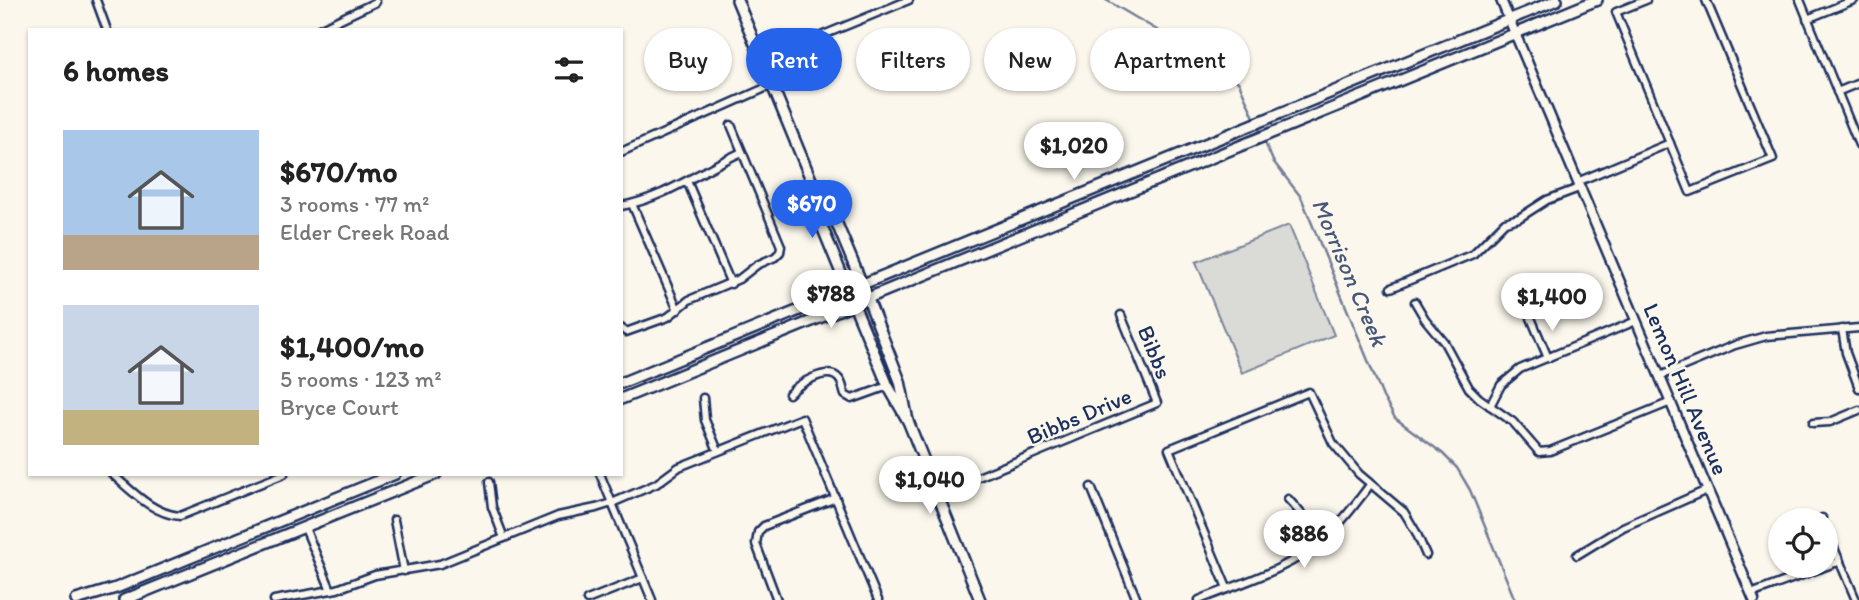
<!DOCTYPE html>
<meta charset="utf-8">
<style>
:root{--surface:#fff;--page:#f2f2f2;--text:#222;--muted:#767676;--accent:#2563eb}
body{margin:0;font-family:Itim,sans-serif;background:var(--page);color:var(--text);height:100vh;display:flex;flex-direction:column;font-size:26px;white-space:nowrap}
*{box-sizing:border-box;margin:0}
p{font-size:23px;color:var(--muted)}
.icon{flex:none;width:38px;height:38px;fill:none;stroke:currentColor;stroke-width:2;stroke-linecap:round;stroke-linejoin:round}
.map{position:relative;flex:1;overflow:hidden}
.drawer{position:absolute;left:28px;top:28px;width:595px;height:448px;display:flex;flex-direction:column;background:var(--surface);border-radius:0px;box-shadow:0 2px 5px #0004}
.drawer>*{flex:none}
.banner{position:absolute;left:644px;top:28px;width:665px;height:63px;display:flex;gap:14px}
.fabs{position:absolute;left:1768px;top:508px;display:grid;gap:14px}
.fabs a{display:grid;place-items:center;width:70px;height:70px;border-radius:50%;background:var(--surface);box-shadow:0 2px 5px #0004;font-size:35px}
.price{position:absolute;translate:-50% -60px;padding:0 16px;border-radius:24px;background:#fff;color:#222;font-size:23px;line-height:46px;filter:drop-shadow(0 2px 4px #0008)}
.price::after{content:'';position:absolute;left:50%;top:42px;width:21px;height:16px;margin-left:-10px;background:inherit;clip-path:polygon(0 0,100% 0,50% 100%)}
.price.on{background:var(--accent);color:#fff}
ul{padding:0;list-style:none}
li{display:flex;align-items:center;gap:21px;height:175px;padding:0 35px}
li span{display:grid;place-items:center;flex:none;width:196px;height:140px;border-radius:0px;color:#555}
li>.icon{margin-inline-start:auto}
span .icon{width:84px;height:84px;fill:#fffc;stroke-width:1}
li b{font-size:30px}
h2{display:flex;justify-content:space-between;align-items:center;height:84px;padding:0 35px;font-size:30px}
.pill{padding:0 24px;border-radius:32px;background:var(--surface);box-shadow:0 2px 5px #0004;font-size:24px;line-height:63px}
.pill.on{background:var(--accent);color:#fff}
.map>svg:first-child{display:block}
.green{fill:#dadad7;stroke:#7a849a;stroke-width:2}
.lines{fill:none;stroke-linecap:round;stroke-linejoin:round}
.stream{stroke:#747e96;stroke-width:2.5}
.minor-casing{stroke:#1b2f5e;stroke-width:11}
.tertiary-casing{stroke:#1b2f5e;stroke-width:13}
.secondary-casing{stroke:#1b2f5e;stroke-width:14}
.minor{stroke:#fbf7ec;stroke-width:6}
.tertiary{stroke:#fbf7ec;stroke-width:8}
.secondary{stroke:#fbf7ec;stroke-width:9}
.labels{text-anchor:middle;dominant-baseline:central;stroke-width:5;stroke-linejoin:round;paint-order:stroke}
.street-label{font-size:23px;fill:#1b2f5e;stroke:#fbf7ec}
.water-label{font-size:24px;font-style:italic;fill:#47577a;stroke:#fbf7ec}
</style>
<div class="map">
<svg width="1859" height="600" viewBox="0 0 1859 600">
<rect width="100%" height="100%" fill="#fbf7ec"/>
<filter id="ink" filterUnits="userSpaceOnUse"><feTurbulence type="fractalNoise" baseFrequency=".0143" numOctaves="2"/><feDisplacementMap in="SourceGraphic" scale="14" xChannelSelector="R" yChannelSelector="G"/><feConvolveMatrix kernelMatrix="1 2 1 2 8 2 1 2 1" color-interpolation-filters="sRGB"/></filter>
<g filter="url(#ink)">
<polygon class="green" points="1289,225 1334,335 1242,373 1196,262"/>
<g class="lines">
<polyline class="stream" points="1106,0 1225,70 1239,83 1273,161 1301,197 1383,397 1395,418 1442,453 1457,468 1470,490 1515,600"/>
<defs>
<g id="minor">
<polyline points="96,0 107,30"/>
<polyline points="1646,0 1616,12 1690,192 1773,159 1706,0"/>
<polyline points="1800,0 1859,145"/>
<polyline points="1807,19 1854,0"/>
<polyline points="317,30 376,2"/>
<polyline points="762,60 909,0"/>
<polyline points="1837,92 1859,83"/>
<polyline points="621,152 772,85"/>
<polyline points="687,181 731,284"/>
<polyline points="1577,182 1670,143"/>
<polyline points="632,204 678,310"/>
<path d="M621,206C666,198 701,170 742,152"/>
<polyline points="1391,288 1473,254 1505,222 1519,218 1547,200 1579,188"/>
<polyline points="1415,302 1425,319 1444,342 1469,388 1479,398 1513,422 1539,452 1550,451 1671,402"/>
<polyline points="1531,318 1548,358"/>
<polyline points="621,328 626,332 668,317 689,300 739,279 757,265 775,257 780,252 781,246 731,125"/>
<polyline points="1842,329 1846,353 1859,388"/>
<polyline points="1660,376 1735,345 1766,336 1859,328"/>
<path d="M789,394C797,385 828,365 839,379C843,383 843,390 845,395L852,399L888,386"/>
<polyline points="703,398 705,420 718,451"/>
<polyline points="1490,406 1501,385 1520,369 1636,321"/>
<polyline points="1813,423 1830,422 1859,410"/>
<path d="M112,474C132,491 153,514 180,516L284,474"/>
<polyline points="600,474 652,600"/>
<polyline points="489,482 492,507 504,538"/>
<polyline points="1091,487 1137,600"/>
<polyline points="937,494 1157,403 1121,315"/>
<polyline points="1288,499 1324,539"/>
<polyline points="1822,518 1822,520"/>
<polyline points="394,520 404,571"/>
<polyline points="1825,527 1856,600"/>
<polyline points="305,528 331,590"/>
<polyline points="1577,555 1623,527 1707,490"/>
<polyline points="1227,588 1169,449 1309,392 1333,443 1359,474 1404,512 1416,532 1426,555"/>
<polyline points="1751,594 1840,561"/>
<polyline points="274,600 337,589 375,575 440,564 558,516 596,508 612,503 656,484 679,467 802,418 878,600"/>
<polyline points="587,600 643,578"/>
<polyline points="777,600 756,544 758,532 764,526 836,498"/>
<path d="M1199,600C1241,583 1291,569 1325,538C1342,523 1356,503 1370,485"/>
</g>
<polyline id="tertiary" points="1501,0 1754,600"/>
<g id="secondary">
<polyline points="737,0 812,182 827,200 862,284 900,381 908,421"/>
<polyline points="812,184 814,207 848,290 888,386 908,421 980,600"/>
<polyline points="621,383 1557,0"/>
<polyline points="621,399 1597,0"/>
<polyline points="76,600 116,588 395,474"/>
<polyline points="124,600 436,474"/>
</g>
</defs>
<use href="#minor" class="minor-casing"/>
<use href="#tertiary" class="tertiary-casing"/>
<use href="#secondary" class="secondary-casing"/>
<use href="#minor" class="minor"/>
<use href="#tertiary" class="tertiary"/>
<use href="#secondary" class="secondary"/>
</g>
</g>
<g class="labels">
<g class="street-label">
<text transform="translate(1155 352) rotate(68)">Bibbs</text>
<text transform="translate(1686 389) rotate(67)">Lemon Hill Avenue</text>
<text transform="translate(1079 416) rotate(-23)">Bibbs Drive</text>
</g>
<g class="water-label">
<text transform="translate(1350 272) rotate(67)">Morrison Creek</text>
</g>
</g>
</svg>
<div class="fabs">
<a><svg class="icon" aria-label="locate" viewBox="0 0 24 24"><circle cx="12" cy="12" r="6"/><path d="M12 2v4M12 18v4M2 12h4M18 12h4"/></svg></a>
</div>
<b class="price" style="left:1074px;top:182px">$1,020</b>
<b class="price on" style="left:812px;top:240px">$670</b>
<b class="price" style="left:831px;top:330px">$788</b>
<b class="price" style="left:1552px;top:333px">$1,400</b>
<b class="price" style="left:930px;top:516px">$1,040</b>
<b class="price" style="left:1304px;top:570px">$886</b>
<div class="banner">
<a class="pill">Buy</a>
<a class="pill on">Rent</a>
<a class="pill">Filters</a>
<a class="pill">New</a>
<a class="pill">Apartment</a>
</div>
<section class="drawer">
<h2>6 homes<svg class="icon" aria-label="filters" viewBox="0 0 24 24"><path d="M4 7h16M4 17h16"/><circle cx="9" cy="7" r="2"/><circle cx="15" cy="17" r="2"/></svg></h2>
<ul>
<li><span style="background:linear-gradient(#a9c7e8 75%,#b9a48a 0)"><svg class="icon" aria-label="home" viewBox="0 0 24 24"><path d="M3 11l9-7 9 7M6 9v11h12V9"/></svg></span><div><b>$670/mo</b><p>3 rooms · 77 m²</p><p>Elder Creek Road</p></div></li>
<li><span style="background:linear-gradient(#c9d6e8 75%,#c2b280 0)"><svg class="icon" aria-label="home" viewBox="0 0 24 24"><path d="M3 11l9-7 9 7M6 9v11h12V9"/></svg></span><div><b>$1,400/mo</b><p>5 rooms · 123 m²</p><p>Bryce Court</p></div></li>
</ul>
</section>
</div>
